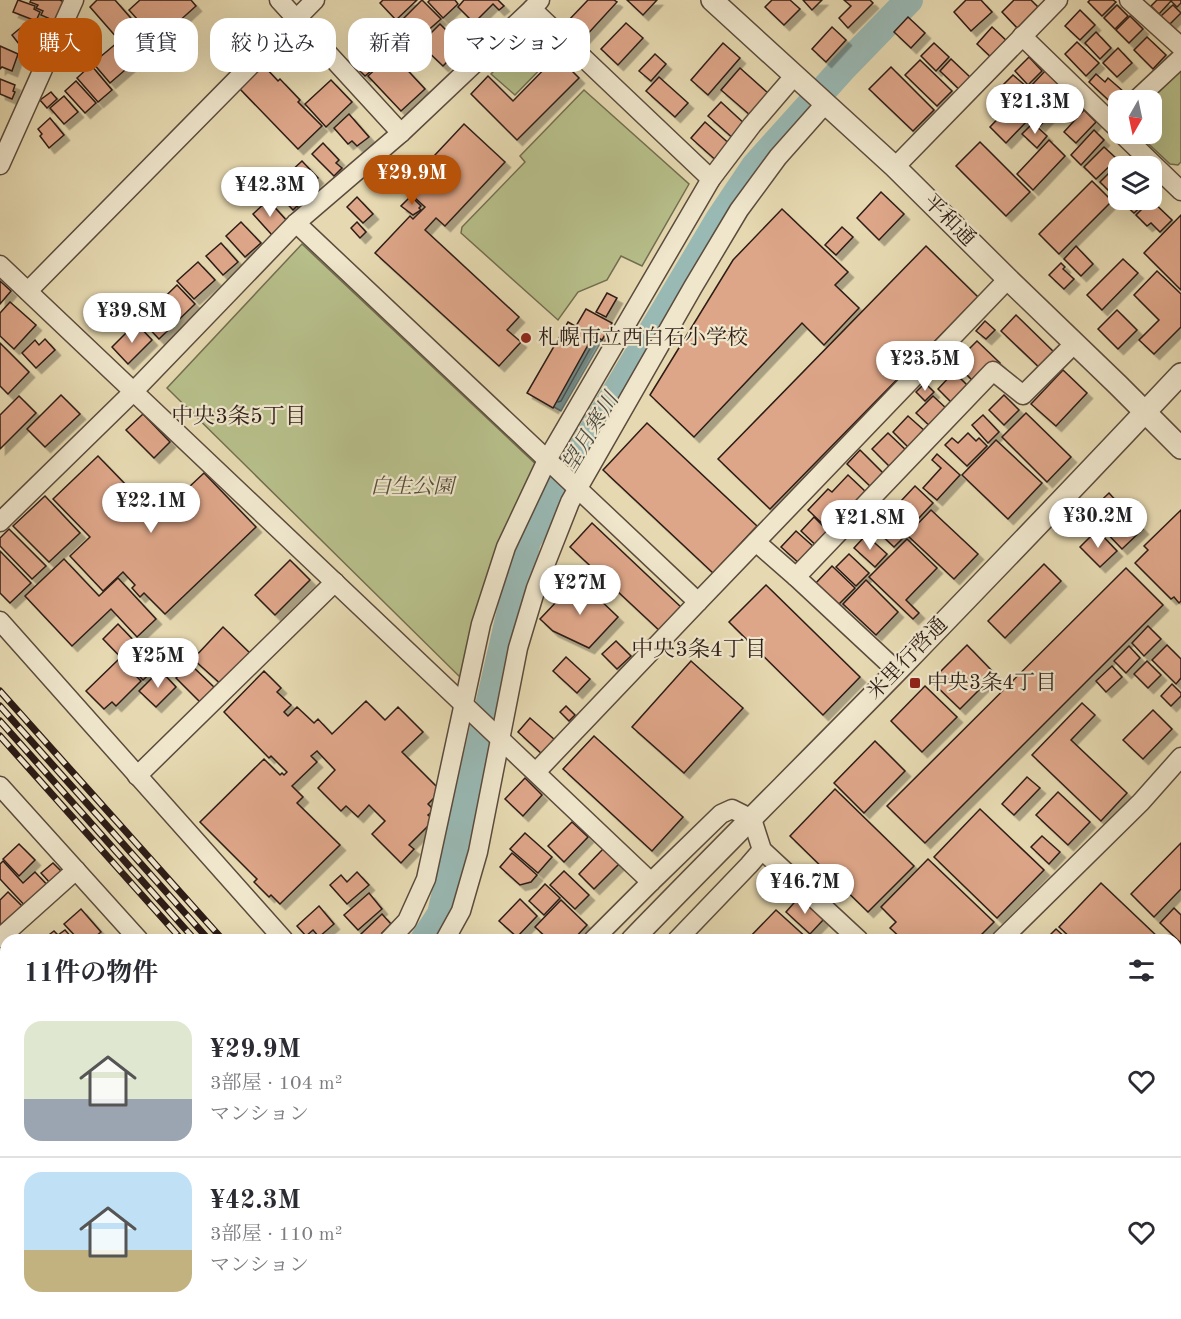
<!DOCTYPE html>
<html lang="ja">
<meta charset="utf-8">
<style>
:root{--surface:#fff;--page:#f2f2f3;--text:#2b2b33;--muted:#7c7c81;--line:#e1e1e2;--accent:#b45309}
body{margin:0;font-family:"Old Standard TT","Noto Serif JP",serif;background:var(--page);color:var(--text);height:100vh;display:flex;flex-direction:column;font-size:22px;white-space:nowrap}
*{box-sizing:border-box;margin:0}
p{font-size:20px;color:var(--muted)}
.icon{flex:none;width:33px;height:33px;fill:none;stroke:currentColor;stroke-width:2;stroke-linecap:round;stroke-linejoin:round}
.map{position:relative;flex:1;overflow:hidden}
.details{position:absolute;left:0px;top:934px;width:1182px;height:386px;display:flex;flex-direction:column;background:var(--surface);border-radius:18px 18px 0 0;box-shadow:0 6px 24px #0002}
.details>*{flex:none}
.guide{position:absolute;left:18px;top:18px;width:600px;height:54px;display:flex;gap:12px}
.needle{width:39px;rotate:189deg}
.buttons{position:absolute;left:1108px;top:90px;display:grid;gap:12px}
.buttons a{display:grid;place-items:center;width:54px;height:54px;border-radius:12px;background:var(--surface);box-shadow:0 6px 24px #0002;font-size:30px}
.price{position:absolute;translate:-50% -51px;padding:0 14px;border-radius:21px;background:#fff;color:#222;font-size:20px;line-height:39px;filter:drop-shadow(0 2px 3px #0008)}
.price::after{content:'';position:absolute;left:50%;top:36px;width:18px;height:14px;margin-left:-9px;background:inherit;clip-path:polygon(0 0,100% 0,50% 100%)}
.price.current{background:var(--accent);color:#fff}
ul{padding:0;list-style:none}
li{display:flex;align-items:center;gap:18px;height:150px;padding:0 24px}
li+li{border-top:2px solid var(--line)}
li span{display:grid;place-items:center;flex:none;width:168px;height:120px;border-radius:18px;color:#555}
li>.icon{margin-inline-start:auto}
span .icon{width:72px;height:72px;fill:#fffc;stroke-width:1}
li b{font-size:26px}
h2{display:flex;justify-content:space-between;align-items:center;height:72px;padding:0 24px;font-size:26px}
.tag{padding:0 21px;border-radius:18px;background:var(--surface);box-shadow:0 6px 24px #0002;font-size:21px;line-height:54px}
.tag.current{background:var(--accent);color:#fff}
.map>svg:first-child{display:block}
.green{fill:#b7bf8a;stroke:#726e50;stroke-width:1.5}
.water{fill:#99b9b4;stroke:#6e7a75;stroke-width:1.5}
.lines{fill:none;stroke-linecap:round;stroke-linejoin:round}
.shore{stroke:#636a65;stroke-width:1.5}
.river{stroke:#99b9b4;stroke-width:28}
.building{fill:#dea689;stroke:#2d1c16;stroke-width:1.5;filter:url(#shadow)}
.minor-casing{stroke:#5b4b3d;stroke-width:21}
.tertiary-casing{stroke:#5b4b3d;stroke-width:24}
.minor{stroke:#efe6cc;stroke-width:18}
.tertiary{stroke:#efe6cc;stroke-width:21}
.rail-casing{stroke:#2d1c16;stroke-width:7}
.rail{stroke:#efe6cc;stroke-width:4.5;stroke-dasharray:14;stroke-linecap:butt}
.poi-dot{fill:#8f2418;stroke:#efe6cc;stroke-width:2}
.labels{text-anchor:middle;dominant-baseline:central;stroke-width:4.5;stroke-linejoin:round;paint-order:stroke}
.street-label{font-size:21px;fill:#2d1c16;stroke:#efe6cc}
.poi-label{font-size:21px;fill:#2d1c16;stroke:#efe6cc;text-anchor:start}
.park-label{font-size:21px;font-style:italic;fill:#564d39;stroke:#efe6cc}
.neighbourhood-label{font-size:22px;fill:#2d1c16;stroke:#efe6cc}
.water-label{font-size:22px;font-style:italic;fill:#4d4b45;stroke:#efe6cc}
</style>
<div class="map">
<svg width="1181" height="1319" viewBox="0 0 1181 1319">
<defs>
<filter id="shadow"><feDropShadow dx="5.5" dy="5.5" stdDeviation="0" flood-color="#0004"/></filter>
</defs>
<rect width="100%" height="100%" fill="#e6d9b1"/>
<filter id="stains"><feTurbulence type="fractalNoise" baseFrequency=".00333" numOctaves="4"/><feColorMatrix values="0 0 0 0 .2 0 0 0 0 .09 0 0 0 0 .02 0 0 0 .5 -.17"/></filter>
<radialGradient id="worn" r=".72"><stop offset=".6" stop-color="#630" stop-opacity="0"/><stop offset="1" stop-color="#630" stop-opacity=".3"/></radialGradient>
<g class="green">
<polygon points="531,34 554,55 515,95 491,74"/>
<polygon points="1181,67 1181,162 1178,165 1170,164 1138,134 1152,134 1152,100 1149,100"/>
<polygon points="584,90 689,184 642,266 621,256 607,280 578,292 558,320 461,233 462,227 525,162 520,156"/>
<polygon points="302,244 541,469 465,682 167,388"/>
</g>
<polygon class="water" points="576,326 602,340 561,411 536,397"/>
<g class="lines">
<polyline class="shore" points="558,402 561,401 592,345 592,342"/>
<g class="river">
<polyline points="424,940 441,914 527,541 720,218 755,166 844,67 909,0"/>
<polyline points="53,1319 58,1314"/>
</g>
</g>
<g class="building">
<polygon points="18,0 35,6 34,9 40,12 36,21 13,12"/>
<polygon points="31,0 60,0 66,3 57,22 41,15 43,11 36,8 38,5 30,2"/>
<polygon points="97,0 115,0 136,24 118,39 90,7"/>
<polygon points="140,0 191,0 196,6 157,41 129,10"/>
<polygon points="383,0 417,0 396,20 380,3"/>
<polygon points="422,0 441,19 417,40 400,22"/>
<polygon points="430,0 455,0 458,4 443,18 428,2"/>
<polygon points="464,0 498,0 504,6 499,10 493,4 474,23 458,7"/>
<polygon points="588,0 614,0 617,2 584,38 567,22"/>
<polygon points="627,0 657,0 643,15"/>
<polygon points="772,0 790,0 800,9 784,25 765,7"/>
<polygon points="803,0 822,0 812,10"/>
<polygon points="844,0 870,0 873,3 848,28 839,18 851,6"/>
<polygon points="966,0 981,0 992,12 971,31 954,12"/>
<polygon points="1014,0 1031,0 1041,10 1020,31 1002,12"/>
<polygon points="1090,0 1113,0 1116,2 1102,16 1088,2"/>
<polygon points="1157,0 1181,0 1181,3 1177,7 1171,1 1159,14 1151,6"/>
<polygon points="1117,5 1128,16 1115,29 1104,18"/>
<polygon points="1173,5 1181,13 1169,25 1161,16"/>
<polygon points="1080,10 1095,25 1080,40 1065,26"/>
<polygon points="1130,16 1143,29 1129,43 1116,30"/>
<polygon points="908,17 925,33 911,48 894,32"/>
<polygon points="626,23 643,38 618,65 601,49"/>
<polygon points="440,24 454,38 445,46 454,55 443,66 420,44"/>
<polygon points="24,25 38,43 26,53 12,35"/>
<polygon points="397,25 410,40 396,53 382,38"/>
<polygon points="137,26 154,45 110,83 93,63"/>
<polygon points="832,27 846,40 826,62 812,49"/>
<polygon points="992,27 1009,43 994,60 977,44"/>
<polygon points="1096,32 1111,48 1100,59 1085,43"/>
<polygon points="1147,37 1166,55 1153,69 1134,50"/>
<polygon points="1077,42 1099,63 1086,76 1065,54"/>
<polygon points="723,43 740,58 708,95 691,80"/>
<polygon points="934,43 949,57 936,71 921,56"/>
<polygon points="0,46 18,54 12,71 2,67 0,69"/>
<polygon points="1118,48 1132,63 1117,77 1103,63"/>
<polygon points="655,54 666,64 651,81 639,71"/>
<polygon points="557,56 579,78 517,140 471,94 488,76 513,101"/>
<polygon points="1029,57 1042,71 1028,85 1015,71"/>
<polygon points="951,59 970,77 966,82 961,91 940,71"/>
<polygon points="372,60 377,66 365,76 360,71"/>
<polygon points="398,60 425,89 401,111 368,76 380,65 386,71"/>
<polygon points="920,60 952,91 937,106 905,75"/>
<polygon points="91,65 112,90 98,102 77,78"/>
<polygon points="263,65 278,81 280,79 300,100 298,102 322,126 298,149 239,88"/>
<polygon points="891,67 934,110 913,131 869,89"/>
<polygon points="740,68 768,93 750,115 721,90"/>
<polygon points="1045,71 1061,87 1047,101 1031,86"/>
<polygon points="1096,74 1105,82 1108,78 1124,92 1120,96 1124,100 1119,100 1119,106 1117,108 1089,82"/>
<polygon points="1013,75 1027,87 1013,102 999,89"/>
<polygon points="659,77 688,103 675,117 646,91"/>
<polygon points="0,79 15,85 13,91 15,92 12,99 0,94"/>
<polygon points="331,80 352,102 326,127 305,104"/>
<polygon points="76,81 96,103 85,113 65,91"/>
<polygon points="1031,89 1054,111 1040,126 1017,104"/>
<polygon points="51,92 57,99 47,108 40,100"/>
<polygon points="64,96 78,112 64,124 50,108"/>
<polygon points="721,102 747,126 735,140 708,116"/>
<polygon points="1011,105 1028,120 1006,143 990,127"/>
<polygon points="1084,110 1096,122 1076,143 1064,132"/>
<polygon points="349,114 369,137 357,146 352,141 348,144 334,128"/>
<polygon points="50,118 64,135 49,148 40,136 42,134 38,129"/>
<polygon points="705,122 733,147 719,163 691,138"/>
<polygon points="1033,123 1047,136 1037,148 1022,134"/>
<polygon points="464,124 505,162 445,226 436,218 425,230 519,317 507,330 521,342 499,366 375,253 410,216 413,219 425,207 404,188"/>
<polygon points="1094,130 1104,140 1081,165 1071,155"/>
<polygon points="1049,140 1065,156 1033,190 1017,174"/>
<polygon points="980,142 1030,192 1006,216 956,166"/>
<polygon points="323,143 339,160 336,163 342,168 334,176 312,154"/>
<polygon points="1104,147 1117,159 1096,179 1084,167"/>
<polygon points="302,161 318,178 305,191 288,174"/>
<polygon points="1116,166 1119,169 1119,194 1116,198 1100,182"/>
<polygon points="1092,181 1112,201 1059,254 1039,234"/>
<polygon points="293,183 307,198 303,202 306,205 301,210 297,206 293,210 279,195"/>
<polygon points="881,192 904,214 879,240 857,218"/>
<polygon points="411,196 421,206 419,208 421,210 413,215 401,206"/>
<polygon points="357,197 373,214 363,223 347,207"/>
<polygon points="268,200 288,222 272,235 253,214"/>
<polygon points="1120,200 1148,200 1134,213"/>
<polygon points="1151,200 1172,220 1160,232 1151,223 1147,226 1136,215"/>
<polygon points="782,209 848,272 835,285 859,308 824,345 802,323 694,437 650,395 733,260"/>
<polygon points="1181,215 1181,290 1144,253"/>
<polygon points="241,222 261,243 245,257 226,236"/>
<polygon points="357,222 366,232 360,238 351,228"/>
<polygon points="842,227 853,237 836,255 825,245"/>
<polygon points="221,243 238,262 223,275 206,256"/>
<polygon points="926,246 978,297 770,509 718,459"/>
<polygon points="1076,246 1093,264 1081,276 1064,259"/>
<polygon points="1123,259 1138,273 1102,310 1087,295"/>
<polygon points="198,262 215,280 194,299 177,281"/>
<polygon points="1061,263 1065,267 1063,269 1074,279 1064,289 1049,275"/>
<polygon points="1157,271 1181,294 1181,327 1154,354 1139,340 1159,320 1134,295"/>
<polygon points="0,281 11,291 0,304"/>
<polygon points="177,285 195,304 159,339 141,320"/>
<polygon points="607,293 617,298 606,317 596,312"/>
<polygon points="10,302 36,325 14,349 0,336 0,313"/>
<polygon points="586,309 612,323 602,340 576,326"/>
<polygon points="1117,310 1137,330 1118,349 1098,329"/>
<polygon points="1016,315 1058,356 1044,372 1001,331"/>
<polygon points="985,321 995,330 986,339 976,331"/>
<polygon points="568,322 593,336 553,408 527,393"/>
<polygon points="136,323 152,340 128,364 112,347"/>
<polygon points="45,339 55,350 36,368 22,353 35,340 39,345"/>
<polygon points="977,341 1000,363 981,383 973,381 955,363"/>
<polygon points="0,343 29,372 8,394 0,386"/>
<polygon points="1063,370 1087,393 1056,426 1031,404"/>
<polygon points="954,372 970,388 954,405 938,389"/>
<polygon points="925,383 934,392 925,401 916,392"/>
<polygon points="61,395 80,414 45,447 27,429"/>
<polygon points="1004,395 1019,410 1004,425 989,410"/>
<polygon points="19,396 36,413 0,449 0,415"/>
<polygon points="933,396 948,410 932,428 916,413"/>
<polygon points="1026,413 1071,457 1047,482 1002,437"/>
<polygon points="143,414 170,442 154,458 126,430"/>
<polygon points="983,415 999,432 988,443 972,425"/>
<polygon points="908,416 926,432 910,449 893,432"/>
<polygon points="647,423 757,526 713,573 603,470"/>
<polygon points="888,433 909,453 893,470 872,449"/>
<polygon points="968,433 976,441 979,438 987,446 967,466 945,445 952,438 958,443"/>
<polygon points="996,440 1042,483 1008,519 962,475"/>
<polygon points="860,450 885,475 872,488 847,464"/>
<polygon points="937,454 960,475 937,500 923,488 941,468 932,460"/>
<polygon points="98,456 157,517 204,473 256,527 165,614 144,593 140,597 132,588 135,585 123,572 103,591 70,556 90,537 53,499"/>
<polygon points="848,475 867,493 830,531 808,510 828,489 832,492"/>
<polygon points="915,486 933,503 919,518 901,501"/>
<polygon points="1109,493 1119,504 1097,525 1087,514"/>
<polygon points="45,496 80,533 49,562 13,526"/>
<polygon points="931,510 978,554 954,579 907,535"/>
<polygon points="1181,510 1181,601 1179,603 1174,597 1171,599 1135,563 1148,550 1144,546"/>
<polygon points="1117,511 1129,524 1134,519 1143,529 1122,549 1100,526"/>
<polygon points="887,513 908,533 894,547 873,527"/>
<polygon points="814,517 834,537 821,550 801,531"/>
<polygon points="592,523 683,609 661,632 570,547"/>
<polygon points="9,529 46,566 32,579 0,546 0,538"/>
<polygon points="1097,530 1117,551 1100,567 1080,547"/>
<polygon points="796,531 815,548 800,564 781,547"/>
<polygon points="866,535 887,554 875,567 854,548"/>
<polygon points="907,539 937,568 906,600 919,613 913,619 869,577"/>
<polygon points="0,551 31,583 10,603 0,593"/>
<polygon points="849,554 869,573 856,586 836,567"/>
<polygon points="64,559 99,596 118,578 156,619 137,637 111,609 72,646 25,596"/>
<polygon points="290,560 310,580 275,615 255,595"/>
<polygon points="1044,564 1061,581 1005,638 988,621"/>
<polygon points="832,566 855,588 838,605 815,584"/>
<polygon points="1126,568 1163,605 925,843 887,806"/>
<polygon points="578,579 618,617 589,648 553,631 540,619"/>
<polygon points="866,580 898,612 876,635 843,604"/>
<polygon points="766,585 860,677 823,715 729,622"/>
<polygon points="118,624 158,666 143,680 103,639"/>
<polygon points="1148,626 1161,639 1144,656 1132,643"/>
<polygon points="223,627 252,655 223,686 193,659"/>
<polygon points="616,641 631,656 617,669 602,654"/>
<polygon points="967,645 995,674 960,709 931,681"/>
<polygon points="1167,645 1181,659 1181,678 1176,684 1152,660"/>
<polygon points="1129,646 1140,658 1126,673 1114,661"/>
<polygon points="566,657 590,679 577,693 553,671"/>
<polygon points="119,659 141,681 116,706 112,702 104,709 86,691"/>
<polygon points="691,661 743,708 684,773 632,727"/>
<polygon points="1147,661 1161,675 1148,688 1134,674"/>
<polygon points="190,664 216,689 202,704 176,678"/>
<polygon points="1112,666 1122,677 1106,692 1096,681"/>
<polygon points="160,670 176,687 156,707 139,691"/>
<polygon points="264,671 281,688 277,692 291,705 284,712 288,716 297,707 314,723 318,719 332,734 366,701 385,720 398,707 423,732 402,752 441,791 428,804 434,810 428,815 434,820 409,845 414,849 401,863 372,834 385,821 369,805 358,817 346,806 341,811 318,788 335,770 317,751 311,756 317,762 292,786 303,797 297,803 340,845 280,904 271,895 269,897 254,882 257,879 200,822 264,759 280,775 282,773 284,775 287,772 271,756 269,758 224,712"/>
<polygon points="1172,684 1181,693 1181,696 1171,706 1161,696"/>
<polygon points="925,686 957,717 922,752 891,721"/>
<polygon points="1082,703 1095,715 1071,740 1127,793 1101,821 1032,755"/>
<polygon points="566,706 575,715 569,721 560,712"/>
<polygon points="1153,710 1172,729 1143,759 1123,740"/>
<polygon points="530,718 555,740 542,754 518,732"/>
<polygon points="594,736 683,817 652,851 563,769"/>
<polygon points="875,741 905,771 864,813 834,783"/>
<polygon points="1027,777 1040,788 1014,815 1002,804"/>
<polygon points="525,778 542,795 523,816 505,799"/>
<polygon points="835,789 914,866 868,912 790,836"/>
<polygon points="1058,792 1090,822 1068,845 1036,815"/>
<polygon points="980,809 1044,870 997,918 934,857"/>
<polygon points="572,822 588,837 564,862 548,846"/>
<polygon points="525,833 552,857 538,873 510,849"/>
<polygon points="1042,836 1060,852 1049,864 1031,847"/>
<polygon points="1181,843 1181,889 1154,917 1131,894"/>
<polygon points="19,844 35,860 19,876 3,859"/>
<polygon points="603,849 619,864 594,889 579,874"/>
<polygon points="512,853 537,875 531,882 520,885 500,867"/>
<polygon points="928,859 994,922 976,940 903,940 890,928 896,922 881,907"/>
<polygon points="3,861 23,883 35,872 51,889 29,910 0,879 0,864"/>
<polygon points="53,863 63,873 51,884 41,873"/>
<polygon points="564,871 589,895 575,909 550,885"/>
<polygon points="357,872 369,885 347,904 330,885 341,875 347,882"/>
<polygon points="1101,883 1161,940 1073,940 1059,927"/>
<polygon points="545,884 560,898 544,915 529,901"/>
<polygon points="8,892 23,907 0,929 0,900"/>
<polygon points="369,893 382,909 358,930 344,915"/>
<polygon points="800,896 824,919 810,934 786,912"/>
<polygon points="520,899 537,916 517,937 499,921"/>
<polygon points="561,900 587,925 573,940 549,940 535,927"/>
<polygon points="319,906 334,924 319,937 313,930 306,936 297,926"/>
<polygon points="1174,908 1181,915 1181,943 1160,923"/>
<polygon points="81,909 101,932 91,940 79,940 64,924"/>
<polygon points="776,910 809,940 747,940"/>
<polygon points="382,914 391,924 382,933 389,940 367,940 361,934"/>
<polygon points="1056,929 1068,940 1045,940"/>
<polygon points="65,930 74,940 46,940 45,938 54,931 58,935"/>
<polygon points="1176,955 1181,960 1181,976 1176,981"/>
<polygon points="0,986 6,993 6,1015 4,1017 0,1013"/>
<polygon points="6,1037 6,1061 0,1055 0,1043"/>
<polygon points="0,1148 6,1155 6,1183 0,1176"/>
<polygon points="1180,1164 1181,1165 1181,1185 1176,1190 1176,1168"/>
<polygon points="0,1222 6,1229 6,1241 0,1247"/>
<polygon points="1181,1303 1181,1319 1166,1319 1170,1314 1176,1314 1176,1308"/>
<polygon points="401,1314 431,1314 435,1319 405,1319"/>
<polygon points="676,1314 789,1314 784,1319 671,1319"/>
<polygon points="865,1314 909,1314 911,1316 908,1319 870,1319"/>
<polygon points="967,1314 1062,1314 1057,1319 962,1319"/>
</g>
<g class="lines">
<defs>
<g id="minor">
<polyline points="279,0 401,133"/>
<polyline points="1129,0 1181,47"/>
<polyline points="532,9 711,179"/>
<polyline points="1022,36 1119,130"/>
<polyline points="1136,100 1181,58"/>
<polyline points="1122,134 1181,191"/>
<polyline points="0,165 74,0"/>
<polyline points="895,167 1058,0"/>
<polyline points="296,223 698,602"/>
<polyline points="0,265 651,882"/>
<polyline points="28,291 315,0"/>
<polyline points="0,522 133,392 296,223 401,133 532,9 540,0"/>
<polyline points="756,542 796,577 897,671"/>
<polyline points="796,577 993,371 1023,395 1074,344"/>
<polyline points="0,621 284,940"/>
<polyline points="536,772 698,602 1008,279"/>
<polyline points="137,776 335,582"/>
<polyline points="0,786 139,940"/>
<polyline points="0,938 76,870"/>
<polyline points="389,940 407,921 426,879 481,624 506,547 547,460 711,179 752,125 795,75"/>
<polyline points="445,940 461,911 478,852 518,648 536,588 570,502 693,287 739,210 778,157 825,104"/>
<polyline points="593,940 651,882 721,814 732,809 752,819 762,850 859,940"/>
<polyline points="677,940 749,865 762,850"/>
<polyline points="1001,940 1141,802 1181,757"/>
<polyline points="1176,1001 1181,996"/>
<polyline points="0,1093 6,1088"/>
<polyline points="1176,1234 1181,1238"/>
<polyline points="1176,1257 1181,1251"/>
<polyline points="0,1279 6,1274"/>
<polyline points="102,1319 107,1314"/>
<polyline points="229,1319 233,1314"/>
<polyline points="312,1319 317,1314"/>
<polyline points="457,1319 463,1314"/>
<polyline points="626,1319 631,1314"/>
<polyline points="1116,1319 1121,1314"/>
</g>
<g id="tertiary">
<polyline points="712,0 895,167 1008,279 1118,385 1181,448"/>
<path d="M632,940C719,850 808,762 896,672C992,573 1087,474 1181,374"/>
<polyline points="474,1314 479,1319"/>
<polyline points="268,1319 273,1314"/>
</g>
</defs>
<use href="#minor" class="minor-casing"/>
<use href="#tertiary" class="tertiary-casing"/>
<use href="#minor" class="minor"/>
<use href="#tertiary" class="tertiary"/>
<defs>
<g id="rail">
<polyline points="0,691 223,940"/>
<polyline points="0,706 209,940"/>
<polyline points="0,721 195,940"/>
<polyline points="0,736 182,940"/>
<polyline points="515,1314 520,1319"/>
<polyline points="529,1314 534,1319"/>
<polyline points="543,1314 548,1319"/>
<polyline points="557,1314 561,1319"/>
</g>
</defs>
<use href="#rail" class="rail-casing"/>
<use href="#rail" class="rail"/>
</g>
<g class="poi-dot">
<circle cx="526" cy="338" r="6"/>
<rect x="909" y="677" width="12" height="12" rx="3"/>
</g>
<g class="labels">
<g class="street-label">
<text transform="translate(949 221) rotate(45)">平和通</text>
<text transform="translate(908 659) rotate(-46)">米里行啓通</text>
</g>
<g class="poi-label">
<text x="538" y="338">札幌市立西白石小学校</text>
<text x="927" y="683">中央3条4丁目</text>
</g>
<g class="park-label">
<text x="412" y="487">白生公園</text>
</g>
<g class="neighbourhood-label">
<text x="239" y="417">中央3条5丁目</text>
<text x="699" y="650">中央3条4丁目</text>
</g>
<g class="water-label">
<text transform="translate(591 433) rotate(-59)">望月寒川</text>
</g>
</g>
<rect width="100%" height="100%" filter="url(#stains)"/>
<rect width="100%" height="100%" fill="url(#worn)"/>
</svg>
<div class="buttons">
<a><svg class="needle" viewBox="-14 -14 28 28"><path d="M0-13l5 13h-10z" fill="#e53935"/><path d="M0 13l5-13h-10z" fill="#7c7c81"/></svg></a>
<a><svg class="icon" aria-label="layers" viewBox="0 0 24 24"><path d="M12 4l9 5-9 5-9-5zM3 14l9 5 9-5"/></svg></a>
</div>
<b class="price" style="left:1035px;top:135px">¥21.3M</b>
<b class="price current" style="left:412px;top:206px">¥29.9M</b>
<b class="price" style="left:270px;top:218px">¥42.3M</b>
<b class="price" style="left:132px;top:344px">¥39.8M</b>
<b class="price" style="left:925px;top:392px">¥23.5M</b>
<b class="price" style="left:151px;top:534px">¥22.1M</b>
<b class="price" style="left:1098px;top:549px">¥30.2M</b>
<b class="price" style="left:870px;top:551px">¥21.8M</b>
<b class="price" style="left:580px;top:616px">¥27M</b>
<b class="price" style="left:158px;top:689px">¥25M</b>
<b class="price" style="left:805px;top:915px">¥46.7M</b>
<div class="guide">
<a class="tag current">購入</a>
<a class="tag">賃貸</a>
<a class="tag">絞り込み</a>
<a class="tag">新着</a>
<a class="tag">マンション</a>
</div>
<section class="details">
<h2>11件の物件<svg class="icon" aria-label="filters" viewBox="0 0 24 24"><path d="M4 7h16M4 17h16"/><circle cx="9" cy="7" r="2"/><circle cx="15" cy="17" r="2"/></svg></h2>
<ul>
<li><span style="background:linear-gradient(#dfe7d0 65%,#9aa5b1 0)"><svg class="icon" aria-label="home" viewBox="0 0 24 24"><path d="M3 11l9-7 9 7M6 9v11h12V9"/></svg></span><div><b>¥29.9M</b><p>3部屋 · 104 m²</p><p>マンション</p></div><svg class="icon" aria-label="heart" viewBox="0 0 24 24"><path d="M12 20l-8-8c-3-5 5-10 8-4 3-6 11-1 8 4z"/></svg></li>
<li><span style="background:linear-gradient(#bfe0f5 65%,#c2b280 0)"><svg class="icon" aria-label="home" viewBox="0 0 24 24"><path d="M3 11l9-7 9 7M6 9v11h12V9"/></svg></span><div><b>¥42.3M</b><p>3部屋 · 110 m²</p><p>マンション</p></div><svg class="icon" aria-label="heart" viewBox="0 0 24 24"><path d="M12 20l-8-8c-3-5 5-10 8-4 3-6 11-1 8 4z"/></svg></li>
</ul>
</section>
</div>
